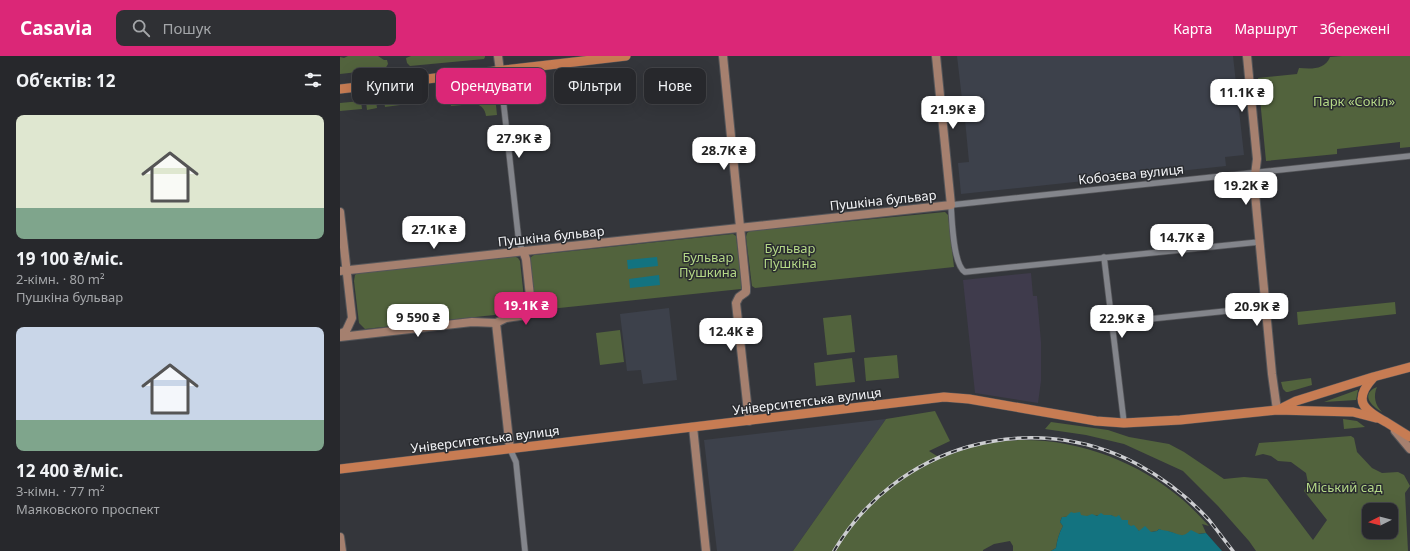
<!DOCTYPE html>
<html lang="uk">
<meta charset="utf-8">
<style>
:root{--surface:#27282c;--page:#2f3034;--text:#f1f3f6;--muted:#a4a6a9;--line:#434448;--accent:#db2777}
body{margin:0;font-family:"Noto Sans",sans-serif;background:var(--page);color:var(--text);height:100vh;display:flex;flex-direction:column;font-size:15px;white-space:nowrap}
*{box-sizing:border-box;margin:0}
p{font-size:13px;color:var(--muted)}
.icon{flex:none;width:22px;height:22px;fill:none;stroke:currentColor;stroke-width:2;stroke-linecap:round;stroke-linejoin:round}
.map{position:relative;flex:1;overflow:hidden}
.sheet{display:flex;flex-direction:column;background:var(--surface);width:340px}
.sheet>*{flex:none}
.top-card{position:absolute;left:12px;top:12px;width:380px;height:36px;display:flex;gap:8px}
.needle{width:26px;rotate:264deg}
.tools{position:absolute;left:1022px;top:447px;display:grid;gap:8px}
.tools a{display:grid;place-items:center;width:36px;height:36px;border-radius:8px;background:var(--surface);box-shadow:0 4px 16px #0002,0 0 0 1px var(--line);font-size:20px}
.price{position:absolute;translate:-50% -34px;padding:0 9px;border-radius:8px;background:#fff;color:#222;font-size:13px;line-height:26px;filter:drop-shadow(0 1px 2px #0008)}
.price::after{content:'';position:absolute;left:50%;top:24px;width:12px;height:9px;margin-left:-6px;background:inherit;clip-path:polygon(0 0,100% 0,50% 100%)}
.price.on{background:var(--accent);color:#fff}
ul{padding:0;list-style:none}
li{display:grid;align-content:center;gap:8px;height:212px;padding:0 16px}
li span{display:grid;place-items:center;height:124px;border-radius:8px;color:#555}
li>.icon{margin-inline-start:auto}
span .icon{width:72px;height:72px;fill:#fffc;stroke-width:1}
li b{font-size:17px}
h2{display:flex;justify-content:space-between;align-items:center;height:48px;padding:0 16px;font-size:17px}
.pill{padding:0 14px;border-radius:8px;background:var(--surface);box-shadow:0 4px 16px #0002,0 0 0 1px var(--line);font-size:14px;line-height:36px}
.pill.on{background:var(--accent);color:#fff}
header{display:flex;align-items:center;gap:24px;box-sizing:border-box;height:56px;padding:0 20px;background:var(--accent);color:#fff}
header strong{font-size:19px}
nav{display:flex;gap:22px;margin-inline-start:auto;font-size:14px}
.search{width:280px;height:36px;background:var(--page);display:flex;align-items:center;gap:10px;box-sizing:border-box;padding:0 14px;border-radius:8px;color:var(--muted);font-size:15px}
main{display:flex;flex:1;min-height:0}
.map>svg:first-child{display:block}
.built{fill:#3d414b}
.medical{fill:#3f3b4c}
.green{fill:#52633d;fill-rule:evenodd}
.water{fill:#137380}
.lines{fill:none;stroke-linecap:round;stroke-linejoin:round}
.street-casing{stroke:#545559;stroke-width:7}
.secondary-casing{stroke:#545559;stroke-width:10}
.primary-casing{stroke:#545559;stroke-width:10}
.street{stroke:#83858b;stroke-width:5.5}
.secondary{stroke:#a5806f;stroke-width:8}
.primary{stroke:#c77c53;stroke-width:9}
.rail-casing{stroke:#cdced1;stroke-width:3.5}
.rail{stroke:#2a2c30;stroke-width:2;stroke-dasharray:6;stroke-linecap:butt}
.labels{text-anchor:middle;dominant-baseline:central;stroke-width:3;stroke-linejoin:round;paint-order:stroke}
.park-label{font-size:13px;fill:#b5d987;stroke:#2a2c30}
.street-label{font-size:13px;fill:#f3f4f7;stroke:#2a2c30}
</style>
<header>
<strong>Casavia</strong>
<div class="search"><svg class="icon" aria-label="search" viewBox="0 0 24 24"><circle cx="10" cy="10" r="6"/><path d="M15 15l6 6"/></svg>Пошук</div>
<nav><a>Карта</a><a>Маршрут</a><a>Збережені</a></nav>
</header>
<main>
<section class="sheet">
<h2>Об’єктів: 12<svg class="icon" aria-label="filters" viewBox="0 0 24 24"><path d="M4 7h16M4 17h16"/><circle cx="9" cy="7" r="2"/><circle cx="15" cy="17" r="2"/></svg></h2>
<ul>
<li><span style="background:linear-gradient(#dfe7d0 75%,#7fa58c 0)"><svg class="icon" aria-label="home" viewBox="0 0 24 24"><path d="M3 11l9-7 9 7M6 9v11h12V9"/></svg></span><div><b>19 100 ₴/міс.</b><p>2-кімн. · 80 m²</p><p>Пушкіна бульвар</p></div></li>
<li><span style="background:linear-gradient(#c9d6e8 75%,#7fa58c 0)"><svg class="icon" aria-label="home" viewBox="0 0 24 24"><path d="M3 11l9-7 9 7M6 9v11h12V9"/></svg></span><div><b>12 400 ₴/міс.</b><p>3-кімн. · 77 m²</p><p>Маяковского проспект</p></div></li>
</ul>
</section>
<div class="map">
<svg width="1070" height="495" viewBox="0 0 1070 495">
<rect width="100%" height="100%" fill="#34363b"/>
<g class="built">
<polygon points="617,0 893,0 904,99 885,101 886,110 621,138 618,107 629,106 624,53 612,54 611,45 622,43"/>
<polygon points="329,252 337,324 303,328 301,314 287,315 280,258"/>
<polygon points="546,363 453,495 377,495 364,384"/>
</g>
<polygon class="medical" points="691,217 693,240 697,240 701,286 701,325 698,347 635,337 623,224"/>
<g class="green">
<polygon points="8,0 38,0 44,4 47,4 48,8 45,13 0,18 0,1 4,2"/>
<polygon points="71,0 145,0 145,1 144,3 70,10 67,7 66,2"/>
<path d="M1002,0H1070V91L1060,92V86L997,93V98L926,105L918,22L957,18L959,12C971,13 985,14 990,1Z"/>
<path d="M154,30L157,59L146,60C145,53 142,50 136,48L134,33Z"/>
<polygon points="131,33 133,48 111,50 109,35"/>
<polygon points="82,39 83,46 45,51 44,44"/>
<polygon points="21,45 22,53 0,55 0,47"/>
<polygon points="36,45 37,52 27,54 26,46"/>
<polygon points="605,156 608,159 614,211 415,232 412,230 406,181 407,177 410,175"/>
<polygon points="393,178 396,180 402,230 401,233 200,254 197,254 195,251 190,207 191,201 194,199"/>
<polygon points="174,200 178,202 180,205 185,252 181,256 25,273 19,267 14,225 15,219 19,216"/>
<polygon points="1055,246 1056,258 958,269 957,256"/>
<polygon points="511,259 515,296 487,299 483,262"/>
<polygon points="280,274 284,306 260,309 256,277"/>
<polygon points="557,299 559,322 526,325 524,302"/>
<polygon points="512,302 515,326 476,330 474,307"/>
<polygon points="971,322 972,329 948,336 946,336 943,333 941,326"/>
<path d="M1037,331C1033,340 1035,349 1042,356C1031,350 1020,338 1037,331Z"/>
<polygon points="1018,334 1016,344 984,346 1017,334"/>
<path d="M595,355L610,385L589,395L600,402C613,398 625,392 638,389C710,373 788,397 843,444C852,452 861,461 869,470L862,468L866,477L840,480L831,476L823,475L819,473L817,475L811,476L799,475L771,459L722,461L720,466L723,470C719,477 717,484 716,492L711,495H673V490L670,485L654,488L643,494V495H453L546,363Z"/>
<polygon points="1003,363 1017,365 1025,371 1004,373"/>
<path d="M711,366L768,374L789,381L829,388L844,396L884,423L904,421L927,423L973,484L987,464L964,435L968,427L966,417L951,406L938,405L931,400L923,398L915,400L919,387L1011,380L1014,382L1017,396L1032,412L1042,417L1058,416L1064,419L1070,430L1065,437L1068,495H916L909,485L878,450L843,415L784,388L746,379L705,373ZM1029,454H1051V476H1029Z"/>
</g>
<g class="water">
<polygon points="317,201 318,210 288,213 287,204"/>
<polygon points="319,219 320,229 290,232 289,223"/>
<path d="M731,456L734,457L740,456L741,459L747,460L752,458L757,460L761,457L764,459H771L776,461L779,459L782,464H788V468L791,470L794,469L799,475L805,470L811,476L817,475L819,473C823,475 827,474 831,476C842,479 842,482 851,474L859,478L866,477L882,495H711L716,492C717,484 719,477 723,470L720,466L722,461H726Z"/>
</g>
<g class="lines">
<defs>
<g id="street">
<polyline points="160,15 179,187 183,195"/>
<path d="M919,186L625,216C613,209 612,164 611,149L1070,100"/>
<polyline points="764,201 784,367"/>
<polyline points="771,267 925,251"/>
<polyline points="170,393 176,406 185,495"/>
</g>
<g id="secondary">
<polyline points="158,0 160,15"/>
<polyline points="383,0 406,231 406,236 399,241 396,247 409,365"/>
<polyline points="907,0 917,103 914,127 932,318 937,354"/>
<polyline points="0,156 12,262 6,275 0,278"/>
<polyline points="0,215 611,149 596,0"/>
<polyline points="156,267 170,393"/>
<polyline points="0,281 132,266 156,267 166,262 187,259 191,249 186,203 183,195"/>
<polyline points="353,371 366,495"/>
<polyline points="1055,375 1070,393"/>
<polyline points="0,481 2,495"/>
</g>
<g id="primary">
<polyline points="0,33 286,0"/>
<path d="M1033,322C1012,345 1024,354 1046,366C1054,371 1062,376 1070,381"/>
<polyline points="940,353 956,345 1033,321 1070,311"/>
<polyline points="0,413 604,341 629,343 756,365 784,367 840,364 937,354 1013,356 1036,362"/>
</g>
</defs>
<use href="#street" class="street-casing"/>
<use href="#secondary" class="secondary-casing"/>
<use href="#primary" class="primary-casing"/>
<use href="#street" class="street"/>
<use href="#secondary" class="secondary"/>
<use href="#primary" class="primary"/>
<defs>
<path id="rail" d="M494,495C556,390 689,351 797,408C823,422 849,442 869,464C877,474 885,485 893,495"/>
</defs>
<use href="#rail" class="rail-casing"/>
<use href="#rail" class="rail"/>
</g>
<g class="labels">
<g class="park-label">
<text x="1014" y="45">Парк «Сокіл»</text>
<text x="450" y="192">Бульвар<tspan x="450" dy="15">Пушкіна</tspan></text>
<text x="368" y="201">Бульвар<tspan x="368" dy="15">Пушкина</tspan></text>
<text x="1004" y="431">Міський сад</text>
</g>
<g class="street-label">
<text transform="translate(791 118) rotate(-6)">Кобозєва вулиця</text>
<text transform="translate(543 144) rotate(-6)">Пушкіна бульвар</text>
<text transform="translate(211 180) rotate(-6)">Пушкіна бульвар</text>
<text transform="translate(467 345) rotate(-7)">Університетська вулиця</text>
<text transform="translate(145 383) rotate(-7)">Університетська вулиця</text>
</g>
</g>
</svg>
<div class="tools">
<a><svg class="needle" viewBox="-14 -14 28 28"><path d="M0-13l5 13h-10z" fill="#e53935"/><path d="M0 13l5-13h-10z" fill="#a4a6a9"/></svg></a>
</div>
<b class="price" style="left:902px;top:57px">11.1K ₴</b>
<b class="price" style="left:613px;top:74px">21.9K ₴</b>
<b class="price" style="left:179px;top:103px">27.9K ₴</b>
<b class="price" style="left:384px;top:115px">28.7K ₴</b>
<b class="price" style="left:906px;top:150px">19.2K ₴</b>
<b class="price" style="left:94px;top:194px">27.1K ₴</b>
<b class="price" style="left:842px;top:202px">14.7K ₴</b>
<b class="price on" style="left:186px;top:270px">19.1K ₴</b>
<b class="price" style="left:917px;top:271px">20.9K ₴</b>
<b class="price" style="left:78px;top:282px">9 590 ₴</b>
<b class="price" style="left:782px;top:283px">22.9K ₴</b>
<b class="price" style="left:391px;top:296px">12.4K ₴</b>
<div class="top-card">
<a class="pill">Купити</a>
<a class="pill on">Орендувати</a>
<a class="pill">Фільтри</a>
<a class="pill">Нове</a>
</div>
</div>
</main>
